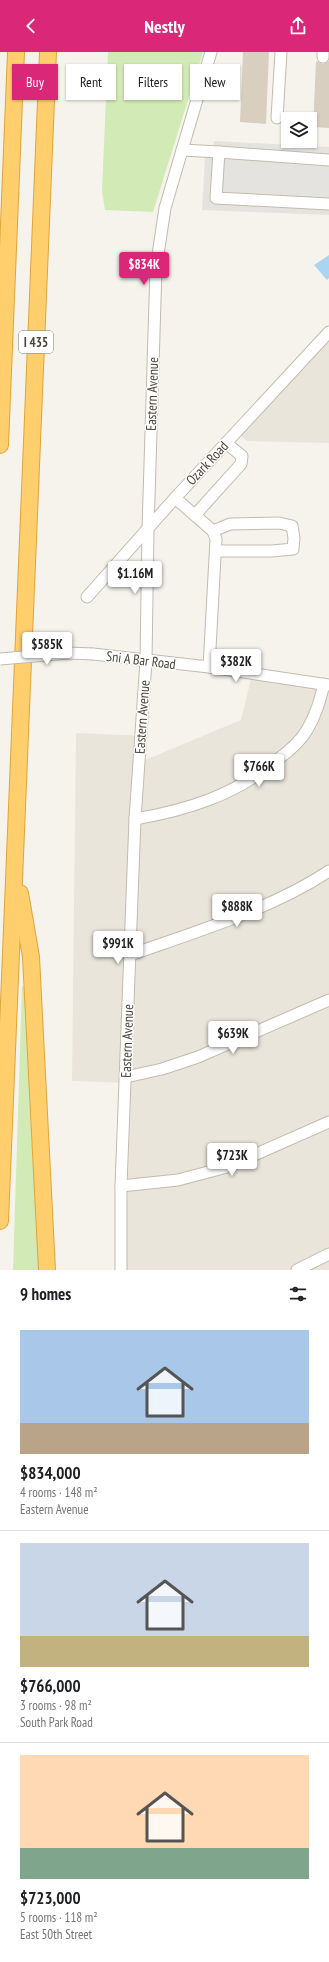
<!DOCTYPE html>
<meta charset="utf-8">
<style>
:root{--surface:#fff;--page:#f6f6f6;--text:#202124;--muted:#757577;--line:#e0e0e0;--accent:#db2777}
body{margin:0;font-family:"PT Sans Narrow",sans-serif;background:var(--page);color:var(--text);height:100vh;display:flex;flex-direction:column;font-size:15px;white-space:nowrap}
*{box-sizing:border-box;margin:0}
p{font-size:13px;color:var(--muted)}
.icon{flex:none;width:22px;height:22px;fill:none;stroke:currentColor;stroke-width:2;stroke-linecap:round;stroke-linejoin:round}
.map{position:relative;height:1218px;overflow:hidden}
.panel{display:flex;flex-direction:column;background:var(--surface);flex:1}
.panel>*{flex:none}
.top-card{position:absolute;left:12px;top:12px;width:305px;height:36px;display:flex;gap:8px}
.tools{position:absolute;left:281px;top:60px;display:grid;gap:8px}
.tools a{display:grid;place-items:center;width:36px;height:36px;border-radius:0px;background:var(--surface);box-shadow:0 1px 3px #0004;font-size:20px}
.price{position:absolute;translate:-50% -34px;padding:0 9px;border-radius:4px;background:#fff;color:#222;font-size:13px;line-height:26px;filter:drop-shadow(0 1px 2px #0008)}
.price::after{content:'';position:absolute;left:50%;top:24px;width:12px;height:9px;margin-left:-6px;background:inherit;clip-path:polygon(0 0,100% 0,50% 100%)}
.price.current{background:var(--accent);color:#fff}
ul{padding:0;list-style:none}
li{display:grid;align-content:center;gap:8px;height:212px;padding:0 20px}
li+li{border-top:1px solid var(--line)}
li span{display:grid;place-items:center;height:124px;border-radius:0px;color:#555}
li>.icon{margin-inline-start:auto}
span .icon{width:72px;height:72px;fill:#fffc;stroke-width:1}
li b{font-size:17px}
h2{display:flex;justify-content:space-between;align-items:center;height:48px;padding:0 20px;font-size:17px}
.chip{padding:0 14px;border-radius:0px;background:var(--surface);box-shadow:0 1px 3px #0004;font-size:14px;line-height:36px}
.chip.current{background:var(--accent);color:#fff}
header{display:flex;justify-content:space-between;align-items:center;height:52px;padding:0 20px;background:var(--accent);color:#fff;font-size:18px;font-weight:800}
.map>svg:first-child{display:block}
.residential{fill:#eae5da}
.green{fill:#d2eab5}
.parking{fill:#e5e3e0}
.water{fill:#a9d4f2}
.building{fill:#d8cfc1}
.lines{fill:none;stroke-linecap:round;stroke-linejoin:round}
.minor-casing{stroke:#c2bbae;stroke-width:13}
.highway-casing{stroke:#e0a43c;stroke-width:18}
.minor{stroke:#fff;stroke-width:11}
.highway{stroke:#ffcf6e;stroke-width:16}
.minor-bridge-casing{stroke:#c2bbae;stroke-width:13;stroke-linecap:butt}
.minor-bridge{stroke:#fff;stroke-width:11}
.labels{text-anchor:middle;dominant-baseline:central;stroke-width:3;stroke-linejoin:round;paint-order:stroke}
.shield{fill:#fff;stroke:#817c74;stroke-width:1}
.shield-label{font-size:13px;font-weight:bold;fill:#4b4439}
.street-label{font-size:14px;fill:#4b4439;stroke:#fff}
</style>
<header><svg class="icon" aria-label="back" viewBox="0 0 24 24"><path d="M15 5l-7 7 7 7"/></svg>Nestly<svg class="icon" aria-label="share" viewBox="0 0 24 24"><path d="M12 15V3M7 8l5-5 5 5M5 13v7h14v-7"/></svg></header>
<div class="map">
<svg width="329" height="1218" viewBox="0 0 329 1218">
<rect width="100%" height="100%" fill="#f6f3ec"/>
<g class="residential">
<polygon points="329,284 329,391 247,389 238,382"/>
<polygon points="251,627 329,638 329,1218 125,1218 131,1031 72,1029 76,681 145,684 145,708 241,668"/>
</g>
<g class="green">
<polygon points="108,0 203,0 153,160 105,158 102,139"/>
<polygon points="22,934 25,935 30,1058 39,1218 13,1218"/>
</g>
<polygon class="parking" points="214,89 329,95 329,163 202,158 205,104 213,96"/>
<polygon class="water" points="329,203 329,226 327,228 314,213"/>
<g class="building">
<polygon points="243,0 269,0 266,72 240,70"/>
<polygon points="316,9 323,12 329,9 329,76 313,75"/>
</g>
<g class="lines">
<defs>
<g id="minor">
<polyline points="323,5 323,0"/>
<polyline points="277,66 281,0"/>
<polyline points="182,98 219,100"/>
<polyline points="329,108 219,100 216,146 329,152"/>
<polyline points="175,446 213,479 216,487 209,615"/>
<polyline points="195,463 241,412 242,404 226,391"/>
<polyline points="213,479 230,472 279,471 292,474 294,486 293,497 272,499 216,499"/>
<polyline points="87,545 175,446 329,280"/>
<polyline points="93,602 209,615 329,633"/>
<path d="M135,767C188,758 235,743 277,708C288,700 300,690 307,678C316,663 320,648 324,632"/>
<path d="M130,903C195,880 272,857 329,819"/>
<polyline points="126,1025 162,1017 198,1005 329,948"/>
<polyline points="121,1134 178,1128 227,1115 329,1070"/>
<polyline points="121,1218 121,1134 135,767 146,609 148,478 156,216 165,156 211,0"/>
<polyline points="297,1218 329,1202"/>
</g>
<g id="highway">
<polyline points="0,393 16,0"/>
<polyline points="20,841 31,905 47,1218"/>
<polyline points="0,1169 48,0"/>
</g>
</defs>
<use href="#minor" class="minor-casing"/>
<use href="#highway" class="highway-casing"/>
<use href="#minor" class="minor"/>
<use href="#highway" class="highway"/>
<defs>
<polyline id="minor-bridge" points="0,607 68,601 93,602"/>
</defs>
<use href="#minor-bridge" class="minor-bridge-casing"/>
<use href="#minor-bridge" class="minor-bridge"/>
</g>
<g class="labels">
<rect class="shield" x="19" y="279" width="34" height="22" rx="3"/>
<g class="shield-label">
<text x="36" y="290">I 435</text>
</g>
<g class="street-label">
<text transform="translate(152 342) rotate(-88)">Eastern Avenue</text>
<text transform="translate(207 411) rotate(-47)">Ozark Road</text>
<text transform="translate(141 608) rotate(7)">Sni A Bar Road</text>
<text transform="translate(142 665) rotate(-86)">Eastern Avenue</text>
<text transform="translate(127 989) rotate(-88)">Eastern Avenue</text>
</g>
</g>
</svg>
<div class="tools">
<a><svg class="icon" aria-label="layers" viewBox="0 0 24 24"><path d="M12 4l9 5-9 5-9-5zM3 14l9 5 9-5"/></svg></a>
</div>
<b class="price current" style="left:144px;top:234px">$834K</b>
<b class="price" style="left:135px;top:543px">$1.16M</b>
<b class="price" style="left:47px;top:614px">$585K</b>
<b class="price" style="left:236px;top:631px">$382K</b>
<b class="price" style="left:259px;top:736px">$766K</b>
<b class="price" style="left:237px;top:876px">$888K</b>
<b class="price" style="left:118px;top:913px">$991K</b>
<b class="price" style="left:233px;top:1003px">$639K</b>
<b class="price" style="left:232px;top:1125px">$723K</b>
<div class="top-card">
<a class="chip current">Buy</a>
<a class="chip">Rent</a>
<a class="chip">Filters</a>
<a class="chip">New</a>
</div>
</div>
<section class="panel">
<h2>9 homes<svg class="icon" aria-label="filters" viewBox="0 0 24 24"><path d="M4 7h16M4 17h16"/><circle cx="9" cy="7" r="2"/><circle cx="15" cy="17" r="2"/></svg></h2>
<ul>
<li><span style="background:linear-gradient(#a9c7e8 75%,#b9a48a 0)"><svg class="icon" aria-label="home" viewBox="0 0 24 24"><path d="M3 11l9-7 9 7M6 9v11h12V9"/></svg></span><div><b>$834,000</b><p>4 rooms · 148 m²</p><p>Eastern Avenue</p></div></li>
<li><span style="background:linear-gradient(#c9d6e8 75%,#c2b280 0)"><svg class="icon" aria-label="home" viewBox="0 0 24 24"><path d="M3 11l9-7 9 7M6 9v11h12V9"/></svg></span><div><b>$766,000</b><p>3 rooms · 98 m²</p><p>South Park Road</p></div></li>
<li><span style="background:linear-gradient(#ffd9b3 75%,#7fa58c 0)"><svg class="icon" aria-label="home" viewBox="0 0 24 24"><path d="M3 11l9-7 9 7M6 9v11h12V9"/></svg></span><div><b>$723,000</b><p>5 rooms · 118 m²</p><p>East 50th Street</p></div></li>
</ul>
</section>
